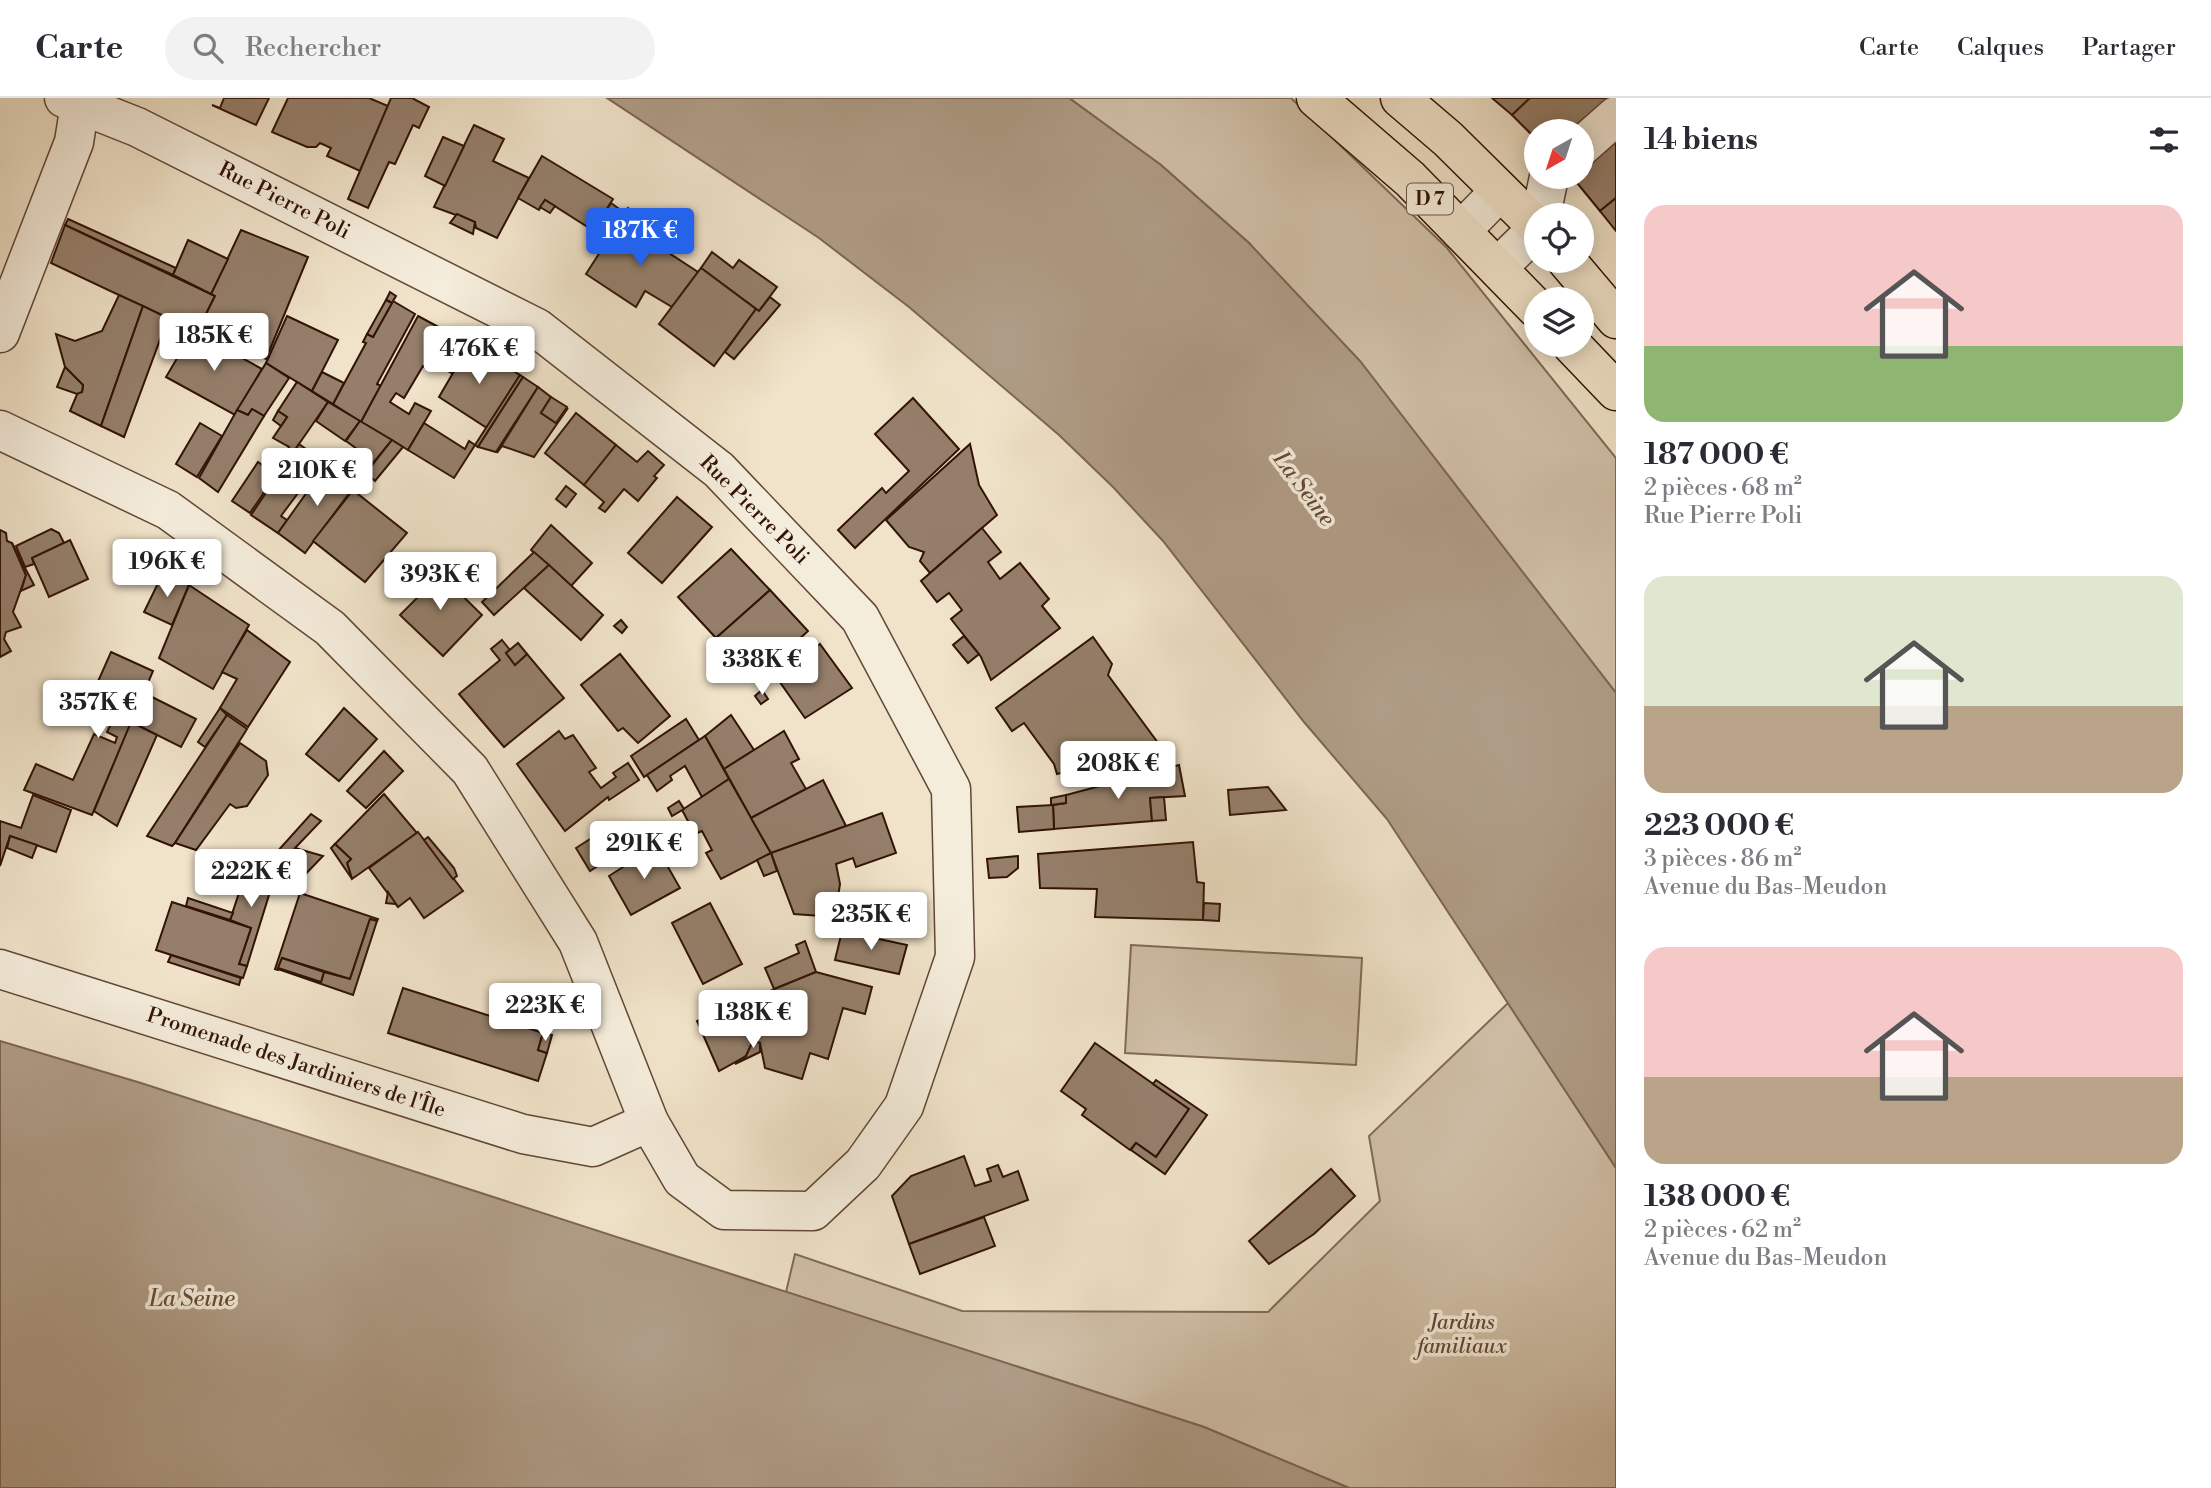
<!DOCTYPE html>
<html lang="fr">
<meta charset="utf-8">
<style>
:root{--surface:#fff;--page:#f2f2f3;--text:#2b2b33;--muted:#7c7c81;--line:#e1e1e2;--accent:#2563eb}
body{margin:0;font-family:"Libre Bodoni",serif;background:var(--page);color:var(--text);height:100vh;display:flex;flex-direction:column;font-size:26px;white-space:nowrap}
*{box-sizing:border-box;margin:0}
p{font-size:23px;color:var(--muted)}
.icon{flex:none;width:38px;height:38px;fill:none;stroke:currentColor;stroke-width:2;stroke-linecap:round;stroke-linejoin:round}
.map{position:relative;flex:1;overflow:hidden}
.side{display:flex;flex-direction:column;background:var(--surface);width:595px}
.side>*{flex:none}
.needle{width:46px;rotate:219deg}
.buttons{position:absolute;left:1524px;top:21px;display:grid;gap:14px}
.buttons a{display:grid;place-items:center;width:70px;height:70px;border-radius:50%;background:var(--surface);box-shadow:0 4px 18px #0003;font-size:35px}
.price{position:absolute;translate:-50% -60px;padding:0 16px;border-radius:7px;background:#fff;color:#222;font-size:23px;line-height:46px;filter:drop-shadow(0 2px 4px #0008)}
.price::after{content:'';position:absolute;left:50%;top:42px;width:21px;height:16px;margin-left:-10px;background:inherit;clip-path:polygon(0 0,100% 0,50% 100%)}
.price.on{background:var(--accent);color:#fff}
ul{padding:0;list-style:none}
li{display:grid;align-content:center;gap:14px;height:371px;padding:0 28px}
li span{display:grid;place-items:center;height:217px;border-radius:21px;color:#555}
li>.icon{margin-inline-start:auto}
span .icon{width:126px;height:126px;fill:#fffc;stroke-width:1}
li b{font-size:30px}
h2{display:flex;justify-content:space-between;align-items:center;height:84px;padding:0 28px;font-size:30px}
header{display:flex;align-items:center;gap:42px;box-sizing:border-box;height:98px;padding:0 35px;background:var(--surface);border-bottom:2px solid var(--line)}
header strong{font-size:33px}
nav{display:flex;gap:38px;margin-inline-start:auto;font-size:24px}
.search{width:490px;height:63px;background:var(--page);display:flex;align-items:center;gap:18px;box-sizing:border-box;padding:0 24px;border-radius:38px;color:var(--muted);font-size:26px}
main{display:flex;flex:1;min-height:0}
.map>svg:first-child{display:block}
.green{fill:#d0c0a8;stroke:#816a56;stroke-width:2}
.water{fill:#af9c86;stroke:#7d6552;stroke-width:2}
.building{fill:#957f6b;stroke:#321305;stroke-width:2}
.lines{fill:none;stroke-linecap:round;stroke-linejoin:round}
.minor-casing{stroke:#624736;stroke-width:41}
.major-casing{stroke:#321305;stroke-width:41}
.minor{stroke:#f5eddc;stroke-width:38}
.major{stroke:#f0e3c9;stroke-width:38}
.labels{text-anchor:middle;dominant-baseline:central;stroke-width:7;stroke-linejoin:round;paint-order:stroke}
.shield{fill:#f5eddc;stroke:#6c5446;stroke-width:2}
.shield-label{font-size:19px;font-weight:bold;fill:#321305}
.street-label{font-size:21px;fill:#321305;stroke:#f5eddc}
.park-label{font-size:21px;font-style:italic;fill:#614736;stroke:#f5eddc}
.water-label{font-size:23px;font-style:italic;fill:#644a39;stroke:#f5eddc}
</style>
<header>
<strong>Carte</strong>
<div class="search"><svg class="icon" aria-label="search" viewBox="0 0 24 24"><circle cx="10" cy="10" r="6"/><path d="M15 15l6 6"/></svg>Rechercher</div>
<nav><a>Carte</a><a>Calques</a><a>Partager</a></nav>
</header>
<main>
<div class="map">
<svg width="1616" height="1390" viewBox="0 0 1616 1390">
<rect width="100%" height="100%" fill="#f0e3c9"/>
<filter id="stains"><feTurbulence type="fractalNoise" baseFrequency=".00286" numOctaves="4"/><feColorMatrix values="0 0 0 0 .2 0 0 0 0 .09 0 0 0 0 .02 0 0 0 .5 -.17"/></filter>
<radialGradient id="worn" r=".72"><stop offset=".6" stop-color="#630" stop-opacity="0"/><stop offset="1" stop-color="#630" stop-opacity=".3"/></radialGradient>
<g class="green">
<polygon points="1069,0 1291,0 1447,150 1616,360 1616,595 1523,477 1249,145 1161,67"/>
<polygon points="1131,847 1362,860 1356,967 1125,955"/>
<polygon points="1508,905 1616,1070 1616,1390 1349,1390 1204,1329 786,1194 795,1156 962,1213 1268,1214 1380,1103 1369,1038"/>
</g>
<g class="water">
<polygon points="607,0 1069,0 1161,67 1249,145 1360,263 1616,595 1616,1070 1387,721 1304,624 1163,443 1113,389 1059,337 909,209 819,140"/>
<polygon points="0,943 141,985 1204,1329 1349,1390 0,1390"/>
</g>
<g class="building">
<polygon points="224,0 269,0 256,27 212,7 220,10"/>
<polygon points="288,0 369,0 388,8 360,73 327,58 331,50 320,45 316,49 307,49 272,34"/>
<polygon points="391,0 412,0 429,9 419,30 413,27 395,66 389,64 368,110 348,101"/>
<polygon points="1492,0 1530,0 1512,17"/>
<polygon points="1530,0 1609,0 1569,33 1536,33 1536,41 1512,17"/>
<polygon points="474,27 504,41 493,63 529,80 497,140 476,130 475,124 434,109"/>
<polygon points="443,39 464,48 445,88 425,78"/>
<polygon points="1616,44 1616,100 1600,113 1573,80 1582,79 1582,73"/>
<polygon points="542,58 613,101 598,125 609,132 605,140 545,102 539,112 518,100"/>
<polygon points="1616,100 1616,133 1600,113"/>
<polygon points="545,102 555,108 550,115 540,109"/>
<polygon points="611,105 622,113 609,132 598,125"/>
<polygon points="628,110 678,143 670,155 620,123"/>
<polygon points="457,116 475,124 473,136 450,125"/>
<polygon points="68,121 176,170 173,177 65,127"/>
<polygon points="620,123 698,174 672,209 645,193 636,209 586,176"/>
<polygon points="65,127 215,198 197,234 51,165"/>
<polygon points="241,132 308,159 266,261 198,232 215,198 211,196"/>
<polygon points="188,142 228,161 211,196 173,177"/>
<polygon points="712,154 733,170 739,162 777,189 759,213 701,170"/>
<polygon points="701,170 756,211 714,268 659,226"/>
<polygon points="390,194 396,198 393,203 415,216 377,286 381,288 361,324 333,306 366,245 363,244 367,236 373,239 392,205 386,202"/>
<polygon points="119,197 143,208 101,328 70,313 78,294 82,294 83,287 65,269 56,236 75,243 102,233"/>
<polygon points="770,199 780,207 734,261 725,254 756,211 759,213"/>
<polygon points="386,202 392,205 373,239 367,236"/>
<polygon points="143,208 168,220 124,339 101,328"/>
<polygon points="287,218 338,242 312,293 266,265"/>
<polygon points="418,218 470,246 453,276 432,263 427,271 423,268 404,300 396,295 390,304 409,316 415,305 431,313 408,352 361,324"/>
<polygon points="193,233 262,271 235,317 166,279"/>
<polygon points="470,246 520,277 487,330 439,299"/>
<polygon points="266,265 289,280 264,318 252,311 248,317 237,312"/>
<polygon points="65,269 83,287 82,294 77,296 57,289"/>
<polygon points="322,274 344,285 333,306 312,293"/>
<polygon points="520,277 523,279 478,349 475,347"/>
<polygon points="523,279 538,289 496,354 478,349"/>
<polygon points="297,284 328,304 290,359 285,356 289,349 273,340 287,319 278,313"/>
<polygon points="538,289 551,299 541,315 556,325 568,310 534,359 502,348 497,355"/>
<polygon points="551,299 567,309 556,325 541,315"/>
<polygon points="913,300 959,351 855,450 838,432 882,390 886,395 909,373 875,336"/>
<polygon points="328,304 360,323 345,343 316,323"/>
<polygon points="252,311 264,318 218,394 199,380 237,312 248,317"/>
<polygon points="278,313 287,319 281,328 273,322"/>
<polygon points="576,315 616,347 584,387 545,355"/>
<polygon points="360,323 392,342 369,370 363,366 368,359 346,343"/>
<polygon points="200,325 222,338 197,379 176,366"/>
<polygon points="424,325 465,351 469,343 475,347 454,380 408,352"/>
<polygon points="392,342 403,349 375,383 366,375"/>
<polygon points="299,346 327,366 313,387 307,383 281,418 287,422 278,435 251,417"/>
<polygon points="970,346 979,387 997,417 930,475 920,463 924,454 909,449 886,422"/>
<polygon points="616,347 637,364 648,353 664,367 654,378 657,380 638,403 624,391 605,414 599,410 604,404 584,387"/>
<polygon points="258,364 276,377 250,415 232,403"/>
<polygon points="327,366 356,386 305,455 278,435"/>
<polygon points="566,388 576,396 566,409 556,401"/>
<polygon points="353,392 407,435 365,484 313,443"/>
<polygon points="677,399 712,429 662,485 628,455"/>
<polygon points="551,427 592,465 571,488 531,452"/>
<polygon points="982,430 1001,454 988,464 1000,481 1020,465 1049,501 1042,508 1060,530 991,582 981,559 951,521 962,512 949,495 937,504 921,483"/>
<polygon points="51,431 59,435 64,445 32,460 34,466 25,469 16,448"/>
<polygon points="0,432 6,435 7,443 12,445 26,477 13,514 21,529 6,534 4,541 11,553 0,559"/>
<polygon points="70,442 88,481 49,499 32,460"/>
<polygon points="12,445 34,487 21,493 26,477"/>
<polygon points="731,451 770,492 716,540 678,499"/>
<polygon points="534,454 549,467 494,517 482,504"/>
<polygon points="549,467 603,517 581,542 524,490"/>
<polygon points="432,468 482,517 443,558 400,517 417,500 409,492"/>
<polygon points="163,475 189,487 172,527 144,514"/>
<polygon points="189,487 249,527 213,591 159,560"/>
<polygon points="770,492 808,533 754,583 716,540"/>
<polygon points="621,522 627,529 622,535 614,528"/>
<polygon points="247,532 290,564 248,629 220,610 237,581 222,574"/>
<polygon points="964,538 979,556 968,565 953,547"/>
<polygon points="1093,539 1112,566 1108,577 1161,649 1057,676 1054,666 1024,625 1012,633 996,610"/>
<polygon points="502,542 510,552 506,555 515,567 527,556 564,600 504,649 459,596 500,562 491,551"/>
<polygon points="518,545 527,556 515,567 506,555"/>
<polygon points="820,546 852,590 805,620 777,580"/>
<polygon points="111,554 153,573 92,717 24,692 36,666 73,682 94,636 115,645 117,639 107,634 119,609 92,597"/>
<polygon points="620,556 670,618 638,645 623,630 618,633 581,587"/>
<polygon points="762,592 768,601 761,606 755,598"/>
<polygon points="144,595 196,621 181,649 131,624"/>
<polygon points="220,610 227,617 205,649 198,644"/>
<polygon points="344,610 377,641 339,683 306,656"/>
<polygon points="227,617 247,631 175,745 172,748 147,738"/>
<polygon points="731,617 754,652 724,671 705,638"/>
<polygon points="686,621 699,642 644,679 631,658"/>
<polygon points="131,624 157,637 117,728 94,713"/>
<polygon points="559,633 565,641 573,637 596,670 589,674 601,690 616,679 613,675 628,665 639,682 609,702 608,699 565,733 517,666"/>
<polygon points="784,633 799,661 791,665 806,691 751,720 724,671"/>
<polygon points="705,638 729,681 702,699 685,668 670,678 672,682 657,693 647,677"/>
<polygon points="240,645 266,663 268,677 247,708 236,710 230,706 196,752 175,745"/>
<polygon points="384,653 403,673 366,710 347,693"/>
<polygon points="1179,667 1185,698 1150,700 1152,723 1054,731 1053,707 1066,705 1066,697"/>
<polygon points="729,681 771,755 721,781 706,755 712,752 702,733 695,736 682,712"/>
<polygon points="823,682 846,728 771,755 751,720"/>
<polygon points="1268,689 1286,712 1230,717 1228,692"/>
<polygon points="384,696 417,735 352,781 347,765 351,761 335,746"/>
<polygon points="33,697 71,712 56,754 10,738 0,768 0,723 21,730"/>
<polygon points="1066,697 1066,705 1051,707 1051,700"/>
<polygon points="1164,699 1166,722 1152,723 1150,700"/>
<polygon points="679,703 684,711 672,718 668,710"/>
<polygon points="1053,707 1054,731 1019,734 1017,709"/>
<polygon points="882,715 896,755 856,769 853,760 836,766 840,786 835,819 794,816 771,755"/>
<polygon points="311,716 321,723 295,750 323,758 293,789 257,776"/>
<polygon points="418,734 463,793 424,820 410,800 398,809 369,770"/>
<polygon points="601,734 616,756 590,773 576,750"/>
<polygon points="10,738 37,747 32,760 7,750"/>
<polygon points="428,739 454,770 457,778 453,781 424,742"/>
<polygon points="1193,744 1197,784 1204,785 1203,822 1095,819 1097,791 1040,790 1038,756"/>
<polygon points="335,746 351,761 347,765 352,781 331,750"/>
<polygon points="656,748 680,790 631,817 609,778"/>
<polygon points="771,755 777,773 764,778 757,762"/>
<polygon points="1018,758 1018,770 1007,779 989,780 987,761"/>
<polygon points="246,774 273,784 247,868 239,866 251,830 230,822"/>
<polygon points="388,794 396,806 386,805"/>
<polygon points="300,795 378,821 377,823 370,821 350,881 282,860 278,872 275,871"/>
<polygon points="188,800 233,815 230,822 186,808"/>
<polygon points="172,804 251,830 239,866 247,868 243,880 156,852"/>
<polygon points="710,805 742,866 703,886 672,825"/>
<polygon points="1204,805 1220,806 1219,823 1203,822"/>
<polygon points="370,821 377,823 353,897 278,871 321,884 324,874 350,881"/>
<polygon points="842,833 907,847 899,876 835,862"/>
<polygon points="805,843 816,874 774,891 765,870 799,855 796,847"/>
<polygon points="171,857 241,880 239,887 168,864"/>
<polygon points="282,860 324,874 321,884 278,870"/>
<polygon points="816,874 872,889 865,916 843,910 828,961 810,955 802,981 765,970 760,945 753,943 746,958 719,973 697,923"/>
<polygon points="403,890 543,935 538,952 547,955 538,983 388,935"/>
<polygon points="543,935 552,937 547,955 538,952"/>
<polygon points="753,943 760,945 760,954 735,966 746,958"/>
<polygon points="1095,945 1189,1011 1156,1059 1136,1045 1130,1052 1082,1017 1086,1011 1061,993"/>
<polygon points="1156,982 1207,1017 1165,1076 1131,1052 1136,1045 1156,1059 1189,1011 1153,986"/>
<polygon points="964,1058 975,1088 991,1083 987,1071 998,1067 1003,1079 1018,1073 1028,1102 909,1146 892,1098 911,1078"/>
<polygon points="1331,1071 1355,1098 1314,1136 1269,1166 1249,1143"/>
<polygon points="984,1119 995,1148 920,1176 909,1146"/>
</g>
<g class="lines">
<defs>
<g id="minor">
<polyline points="1582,48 1616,18"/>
<polyline points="1541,117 1549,79"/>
<polyline points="1461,133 1500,93"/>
<polyline points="1498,169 1536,132"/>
<polyline points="0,235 74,44 81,0"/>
<polyline points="0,332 168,412 330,530 470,672 578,844 649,1024 682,1081 724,1112 813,1113 863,1066 904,1008 955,859 951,691 860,520 719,372 537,230 137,29 64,0"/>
<polyline points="0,871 523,1036 593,1049 649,1024"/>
</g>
<g id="major">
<polyline points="1316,0 1410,81 1536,210"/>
<polyline points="1400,0 1448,41 1536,128"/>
<polyline points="1567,163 1616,221"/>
<polyline points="1572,247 1616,293"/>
</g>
</defs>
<use href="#minor" class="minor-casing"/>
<use href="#major" class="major-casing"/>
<use href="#minor" class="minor"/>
<use href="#major" class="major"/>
</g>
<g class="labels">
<rect class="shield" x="1407" y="85.5" width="46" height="31" rx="5"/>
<g class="shield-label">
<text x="1430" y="101">D 7</text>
</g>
<g class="street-label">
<text transform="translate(284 103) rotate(27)">Rue Pierre Poli</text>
<text transform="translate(754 412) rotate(45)">Rue Pierre Poli</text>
<text transform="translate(296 965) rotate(18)">Promenade des Jardiniers de l'Île</text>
</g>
<g class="park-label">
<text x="1462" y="1225">Jardins<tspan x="1462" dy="24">familiaux</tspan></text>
</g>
<g class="water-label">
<text transform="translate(1304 391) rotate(53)">La Seine</text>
<text x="192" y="1201">La Seine</text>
</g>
</g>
<rect width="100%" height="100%" filter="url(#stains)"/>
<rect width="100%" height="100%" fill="url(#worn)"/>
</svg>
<div class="buttons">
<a><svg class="needle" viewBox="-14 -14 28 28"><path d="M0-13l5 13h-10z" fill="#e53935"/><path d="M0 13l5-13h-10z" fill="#7c7c81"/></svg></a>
<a><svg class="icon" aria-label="locate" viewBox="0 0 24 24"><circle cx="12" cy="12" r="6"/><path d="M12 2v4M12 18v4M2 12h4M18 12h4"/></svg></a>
<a><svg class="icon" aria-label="layers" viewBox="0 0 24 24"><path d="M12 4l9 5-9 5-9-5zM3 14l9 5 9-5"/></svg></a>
</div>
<b class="price on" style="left:640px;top:170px">187K €</b>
<b class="price" style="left:214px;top:275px">185K €</b>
<b class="price" style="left:479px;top:288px">476K €</b>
<b class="price" style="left:317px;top:410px">210K €</b>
<b class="price" style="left:167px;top:501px">196K €</b>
<b class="price" style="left:440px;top:514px">393K €</b>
<b class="price" style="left:762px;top:599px">338K €</b>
<b class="price" style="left:98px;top:642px">357K €</b>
<b class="price" style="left:1118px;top:703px">208K €</b>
<b class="price" style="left:644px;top:783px">291K €</b>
<b class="price" style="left:251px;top:811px">222K €</b>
<b class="price" style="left:871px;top:854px">235K €</b>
<b class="price" style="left:545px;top:945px">223K €</b>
<b class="price" style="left:753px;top:952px">138K €</b>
</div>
<section class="side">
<h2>14 biens<svg class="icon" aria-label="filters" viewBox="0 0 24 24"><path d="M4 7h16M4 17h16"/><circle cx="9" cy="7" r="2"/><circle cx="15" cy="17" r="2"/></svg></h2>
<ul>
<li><span style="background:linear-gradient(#f6c9c9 65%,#8fb573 0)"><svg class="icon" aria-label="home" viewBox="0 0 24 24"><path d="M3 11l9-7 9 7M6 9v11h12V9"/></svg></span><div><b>187 000 €</b><p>2 pièces · 68 m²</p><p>Rue Pierre Poli</p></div></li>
<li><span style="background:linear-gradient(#dfe7d0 60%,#b9a48a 0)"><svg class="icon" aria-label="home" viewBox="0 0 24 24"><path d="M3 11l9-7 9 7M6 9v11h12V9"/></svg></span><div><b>223 000 €</b><p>3 pièces · 86 m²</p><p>Avenue du Bas-Meudon</p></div></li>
<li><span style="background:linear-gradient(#f6c9c9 60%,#b9a48a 0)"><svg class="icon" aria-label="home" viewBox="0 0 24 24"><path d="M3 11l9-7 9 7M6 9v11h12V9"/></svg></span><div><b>138 000 €</b><p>2 pièces · 62 m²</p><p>Avenue du Bas-Meudon</p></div></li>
</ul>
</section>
</main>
